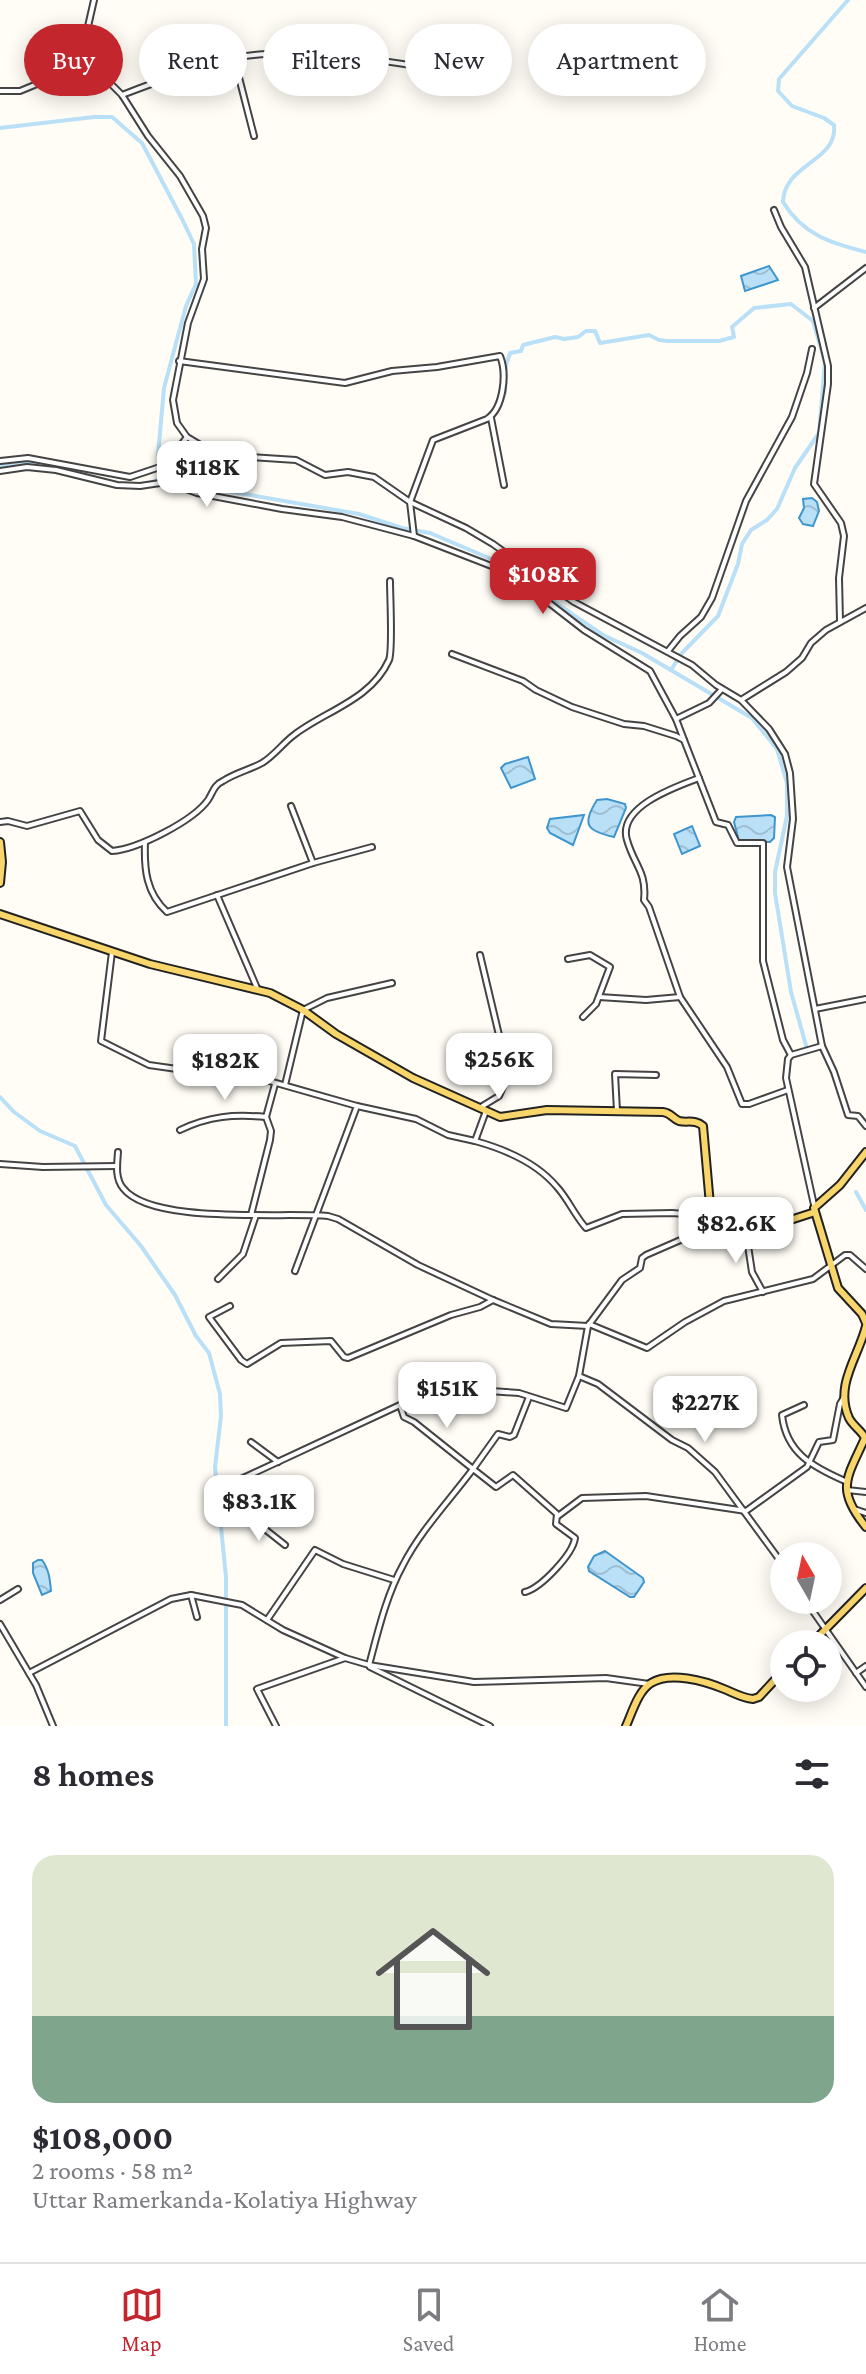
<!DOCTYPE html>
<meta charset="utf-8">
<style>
:root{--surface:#fff;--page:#f7f7f7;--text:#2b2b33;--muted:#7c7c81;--line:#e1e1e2;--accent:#c4262e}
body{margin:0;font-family:"Crimson Pro",serif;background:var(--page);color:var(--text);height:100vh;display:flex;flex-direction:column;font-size:30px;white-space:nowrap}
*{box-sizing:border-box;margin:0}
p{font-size:26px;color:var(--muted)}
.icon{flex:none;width:44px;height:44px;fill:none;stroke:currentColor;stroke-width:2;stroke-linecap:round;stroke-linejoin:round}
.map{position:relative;height:1726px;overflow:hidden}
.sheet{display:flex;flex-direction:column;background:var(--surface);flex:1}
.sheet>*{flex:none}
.hud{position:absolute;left:24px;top:24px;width:818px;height:72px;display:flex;gap:16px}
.needle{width:52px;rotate:351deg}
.buttons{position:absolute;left:770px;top:1542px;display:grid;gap:16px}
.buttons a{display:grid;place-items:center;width:72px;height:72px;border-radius:50%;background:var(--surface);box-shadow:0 4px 20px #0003;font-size:40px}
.price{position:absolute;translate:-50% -68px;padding:0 18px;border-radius:16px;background:#fff;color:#222;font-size:26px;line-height:52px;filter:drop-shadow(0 2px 4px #0008)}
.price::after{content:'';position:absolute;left:50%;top:48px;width:24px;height:18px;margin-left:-12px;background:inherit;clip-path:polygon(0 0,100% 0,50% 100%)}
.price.active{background:var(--accent);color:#fff}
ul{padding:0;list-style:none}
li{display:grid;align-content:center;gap:16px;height:424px;padding:0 32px}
li span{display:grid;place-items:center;height:248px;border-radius:24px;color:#555}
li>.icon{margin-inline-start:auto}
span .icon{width:144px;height:144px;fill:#fffc;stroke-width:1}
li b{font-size:34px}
h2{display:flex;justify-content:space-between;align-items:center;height:96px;padding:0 32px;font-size:34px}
.tag{padding:0 28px;border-radius:36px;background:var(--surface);box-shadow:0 4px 20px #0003;font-size:28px;line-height:72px}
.tag.active{background:var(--accent);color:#fff}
.tab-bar{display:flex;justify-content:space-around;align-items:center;height:112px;border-top:2px solid var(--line);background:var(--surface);font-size:22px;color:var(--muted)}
.tab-bar a{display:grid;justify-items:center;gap:4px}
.tab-bar .active{color:var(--accent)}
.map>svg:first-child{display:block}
.water{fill:url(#water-waves);stroke:#3f96cf;stroke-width:2}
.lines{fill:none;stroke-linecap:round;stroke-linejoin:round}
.canal{stroke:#b9e0f7;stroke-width:4}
.minor-casing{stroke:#444;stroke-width:8}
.major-casing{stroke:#222;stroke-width:10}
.minor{stroke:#fff;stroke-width:4}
.major{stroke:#f9d66b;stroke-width:6}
</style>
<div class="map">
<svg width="866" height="1726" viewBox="0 0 866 1726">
<defs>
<pattern id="water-waves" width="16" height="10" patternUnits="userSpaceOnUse" patternTransform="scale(2)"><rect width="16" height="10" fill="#b9e0f7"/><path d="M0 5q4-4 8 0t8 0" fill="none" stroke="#9ebfd3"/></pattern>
</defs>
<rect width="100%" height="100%" fill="#fffdf5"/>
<g class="water">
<polygon points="769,266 778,280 745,291 741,276"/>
<polygon points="812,498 817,502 819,511 813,526 803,524 799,518 804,508 803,499"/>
<polygon points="528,757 535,779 511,788 501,768 505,764"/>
<path d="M607,799L625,804L626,808L614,837C587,831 581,825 597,800Z"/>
<polygon points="584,815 573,845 550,833 547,828 550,819"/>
<polygon points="771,815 775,817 774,838 770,842 739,841 734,822 736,817"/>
<polygon points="692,826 700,846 682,854 674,834"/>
<polygon points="605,1551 643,1578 644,1582 634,1597 630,1597 589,1571 588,1567 594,1556"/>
<path d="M38,1560H42C49,1569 50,1580 51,1591L42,1595L33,1573V1563Z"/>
</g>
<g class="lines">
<g class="canal">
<path d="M848,0L779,79L778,91L792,106L824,118L834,125C838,162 784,163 783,202C803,235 831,243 866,252"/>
<polyline points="0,128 94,117 112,117 142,143 182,219 194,244 196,284 186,306 164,388 158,455 167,476"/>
<polyline points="505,393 506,365 510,353 521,351 523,345 555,337 564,339 578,337 586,331 595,331 600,343 649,335 659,340 667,341 719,341 734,337 732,327 754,308 791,304 813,321 825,362 819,433 795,468 777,509 767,520 751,530 742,544 738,564 718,616 682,653 671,670"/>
<polyline points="55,465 96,478"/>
<polyline points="0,466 25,462 43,462"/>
<polyline points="128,484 148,484 167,476 221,490 359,514 402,528 430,533 496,561 527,579 553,601 603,635 642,653 752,718 777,749 787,783 787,816 775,872 775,893 791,992 807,1049"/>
<polyline points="0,1097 14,1112 40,1131 75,1146 106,1205 141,1246 175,1295 196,1336 209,1353 220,1394 221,1416 215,1467 226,1577 226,1726"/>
<polyline points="856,1192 866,1210"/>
</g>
<defs>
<g id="minor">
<polyline points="234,58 254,136"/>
<polyline points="88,72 84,44 94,0"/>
<polyline points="0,91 20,91 49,79 88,73 111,84 122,95 148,136 180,176 203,216 206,228 202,249 204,279 188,323 173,400 177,423 187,437 217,455 296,460 325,475 348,472 374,477 410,502 466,528 493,544 574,602 692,665 716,685 741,700 769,729 785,754 790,773 793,819 787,867 822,1046 834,1072 848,1115 858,1116 866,1126"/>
<path d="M122,95C158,81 196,67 234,58C285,47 373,58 426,68"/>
<polyline points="774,210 781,227 805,267 828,366 828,384 814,484 841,523 844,536 839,578 840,621"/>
<polyline points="814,308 866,268"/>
<path d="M179,361L345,383L392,371L437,367L500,356C507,373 504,408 487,419L433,440L410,502L414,536L494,567L535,592L584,630L650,671L676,719L684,740"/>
<polyline points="491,418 504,485"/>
<polyline points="0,461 28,458 130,477 166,465 187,437"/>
<polyline points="0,471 27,467 56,470 117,485 140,486 167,482 197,493 282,509 342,517 414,536"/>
<polyline points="668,651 680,636 701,617 712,598 746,501 792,417 807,373 812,349"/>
<polyline points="452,654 523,681 536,690 572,707 624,724 644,726 676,736 684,740 716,822 728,825 737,843 763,843 763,961 783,1040 791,1055"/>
<polyline points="741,700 786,672 802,658 811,643 826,630 866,608"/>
<polyline points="676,719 709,703 722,689"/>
<path d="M699,778C675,787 617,807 627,840C634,865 647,872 644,900L649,907L680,997L727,1067L742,1104H749L788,1090"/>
<polyline points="291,806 313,863"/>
<path d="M0,822L8,821L27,826L80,811L98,840L112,851C138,849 193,821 208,800C213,792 214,785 223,781C235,773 249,770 262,763C274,756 283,743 294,735C325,711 371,700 389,660C393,650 390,597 390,581"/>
<path d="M145,842C144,869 146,893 167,912L313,863L372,847"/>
<polyline points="217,895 257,988"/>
<polyline points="112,952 101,1041 149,1065 226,1076 248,1075 357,1106 416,1119 448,1135 475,1141 486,1111"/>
<polyline points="480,955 499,1035 506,1080 499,1096 481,1107"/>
<polyline points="568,959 590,955 610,967 596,1004 583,1017"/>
<polyline points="599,997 646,1000 680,997"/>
<polyline points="815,1009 866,999"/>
<polyline points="285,1085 303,1010 327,998 392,983"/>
<polyline points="617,1111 615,1074 656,1075"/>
<path d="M180,1130C209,1116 234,1114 266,1117L275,1084"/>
<path d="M475,1141C504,1149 537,1163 557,1187C568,1199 575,1216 586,1228L622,1214L672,1213L711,1216"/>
<path d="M118,1152C117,1165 115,1178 123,1188C151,1225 283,1212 328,1216L338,1219L418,1265L493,1300L551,1324L588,1326"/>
<polyline points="0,1164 43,1167 117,1166"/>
<polyline points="814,1205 786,1078 788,1059 791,1055 822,1046"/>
<polyline points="251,1215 270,1140 271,1131 266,1117"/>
<polyline points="745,1226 752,1272 763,1292"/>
<polyline points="295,1271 357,1106"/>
<polyline points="218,1279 243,1254 256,1215"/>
<polyline points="230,1306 209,1317 241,1360 247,1364 281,1343 331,1341 344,1357 348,1358 451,1315 480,1307 493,1300"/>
<polyline points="589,1324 647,1348 685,1322 724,1301 813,1279 845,1255 850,1255 866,1269"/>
<polyline points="579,1376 598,1384 672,1440 688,1448 715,1472 784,1566"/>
<polyline points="400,1405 404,1417 414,1422 473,1469 498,1434 510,1437 514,1435 529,1397"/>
<path d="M804,1405L782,1415C786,1453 813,1467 845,1481"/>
<polyline points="251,1442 278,1462"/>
<polyline points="847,1490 866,1492"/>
<polyline points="854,1509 866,1513"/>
<polyline points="558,1516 582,1498 646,1496 746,1511 807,1467 819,1442 833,1440 840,1404 844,1397"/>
<path d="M285,1545L261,1526L237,1514C231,1504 233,1489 241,1479L400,1405L461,1389L519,1393L566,1408L579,1376L588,1326L622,1280L640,1268L642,1258L646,1255L715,1225"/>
<polyline points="191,1595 197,1617"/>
<polyline points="0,1600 18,1589"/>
<polyline points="805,1600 866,1687"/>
<polyline points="267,1620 315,1550 343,1564 394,1580"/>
<polyline points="0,1624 36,1685 53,1726"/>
<path d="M369,1665C378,1632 386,1596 403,1565C421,1530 449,1501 473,1469L496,1487L513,1475L557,1514L556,1524L575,1538C573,1554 541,1588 525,1592"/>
<polyline points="370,1667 490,1726"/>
<polyline points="29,1673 171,1599 191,1595 242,1605 283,1630 345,1658 369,1665 474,1682 606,1678 649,1684"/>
<polyline points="856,1673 866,1666"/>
<polyline points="276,1726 257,1689 345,1658"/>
</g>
<g id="major">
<polyline points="0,842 2,862 0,883"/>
<path d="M0,914L150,964L270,993L303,1010L336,1034L413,1078L500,1117L547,1110L663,1112C671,1113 672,1118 679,1121C688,1123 695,1119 703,1126L711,1216L715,1225L778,1224L815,1212"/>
<polyline points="866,1152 840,1185 814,1208 838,1288 862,1314 866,1323"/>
<path d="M866,1326C859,1356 834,1385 849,1418C853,1426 861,1430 865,1438C847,1478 835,1489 866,1527"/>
<polyline points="811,1644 866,1588"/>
<path d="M626,1726C632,1713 638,1691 651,1683C670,1671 705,1681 724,1689C734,1693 742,1698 753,1699L759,1697L784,1670"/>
</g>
</defs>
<use href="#minor" class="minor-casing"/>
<use href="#major" class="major-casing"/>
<use href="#minor" class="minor"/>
<use href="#major" class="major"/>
</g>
</svg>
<div class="buttons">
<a><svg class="needle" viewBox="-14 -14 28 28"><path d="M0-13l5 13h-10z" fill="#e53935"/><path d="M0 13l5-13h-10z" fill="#7c7c81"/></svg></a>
<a><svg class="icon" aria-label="locate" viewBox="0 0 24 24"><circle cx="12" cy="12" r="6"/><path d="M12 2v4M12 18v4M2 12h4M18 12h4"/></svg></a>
</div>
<b class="price" style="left:207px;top:509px">$118K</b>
<b class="price active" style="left:543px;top:616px">$108K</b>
<b class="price" style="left:499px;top:1101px">$256K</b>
<b class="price" style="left:225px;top:1102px">$182K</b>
<b class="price" style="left:736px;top:1265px">$82.6K</b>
<b class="price" style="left:447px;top:1430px">$151K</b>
<b class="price" style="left:705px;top:1444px">$227K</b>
<b class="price" style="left:259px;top:1543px">$83.1K</b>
<div class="hud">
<a class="tag active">Buy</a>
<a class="tag">Rent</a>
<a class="tag">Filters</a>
<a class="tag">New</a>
<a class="tag">Apartment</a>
</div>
</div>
<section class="sheet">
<h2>8 homes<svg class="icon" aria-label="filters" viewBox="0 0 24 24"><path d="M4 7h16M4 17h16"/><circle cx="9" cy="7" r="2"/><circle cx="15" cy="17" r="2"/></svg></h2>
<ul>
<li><span style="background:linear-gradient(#dfe7d0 65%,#7fa58c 0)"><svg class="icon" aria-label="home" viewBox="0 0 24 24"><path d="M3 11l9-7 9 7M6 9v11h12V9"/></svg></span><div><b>$108,000</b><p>2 rooms · 58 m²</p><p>Uttar Ramerkanda-Kolatiya Highway</p></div></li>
</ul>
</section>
<nav class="tab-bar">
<a class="active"><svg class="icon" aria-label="map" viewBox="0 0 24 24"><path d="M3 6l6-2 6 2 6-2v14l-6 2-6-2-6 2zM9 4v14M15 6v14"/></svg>Map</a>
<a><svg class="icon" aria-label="saved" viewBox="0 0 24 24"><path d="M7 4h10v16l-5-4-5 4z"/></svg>Saved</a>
<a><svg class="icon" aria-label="home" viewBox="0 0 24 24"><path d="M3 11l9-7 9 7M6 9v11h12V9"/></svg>Home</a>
</nav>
